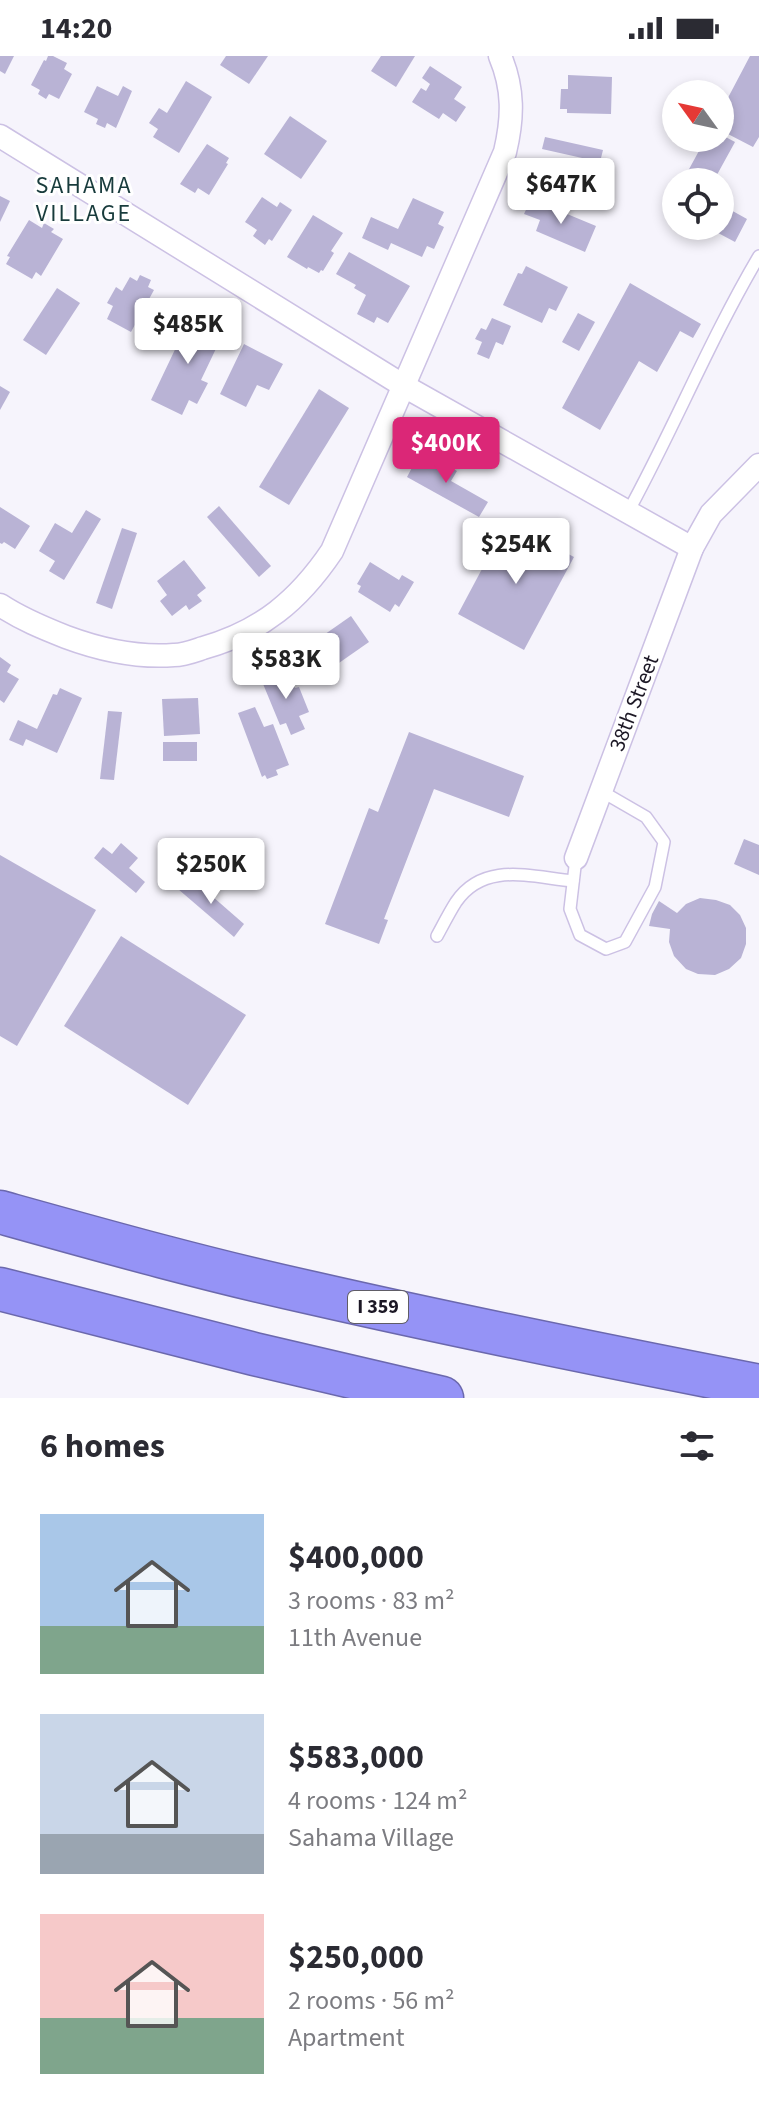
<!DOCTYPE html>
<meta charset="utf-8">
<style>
:root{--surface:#fff;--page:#f2f2f3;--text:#2b2b33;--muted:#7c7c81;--accent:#db2777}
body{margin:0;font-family:"Source Sans 3",sans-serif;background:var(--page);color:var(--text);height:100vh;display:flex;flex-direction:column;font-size:30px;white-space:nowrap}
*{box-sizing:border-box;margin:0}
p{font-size:26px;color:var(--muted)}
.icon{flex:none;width:44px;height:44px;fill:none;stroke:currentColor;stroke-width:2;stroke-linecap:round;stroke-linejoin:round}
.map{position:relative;height:1342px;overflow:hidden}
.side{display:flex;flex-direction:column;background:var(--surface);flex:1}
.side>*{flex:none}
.needle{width:52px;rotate:303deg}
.fabs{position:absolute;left:662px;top:24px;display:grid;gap:16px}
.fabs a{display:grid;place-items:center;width:72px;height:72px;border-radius:50%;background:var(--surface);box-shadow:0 4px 12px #0003;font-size:40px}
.price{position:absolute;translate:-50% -68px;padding:0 18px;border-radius:8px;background:#fff;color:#222;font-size:26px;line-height:52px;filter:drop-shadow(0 2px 4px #0008)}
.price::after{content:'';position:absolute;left:50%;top:48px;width:24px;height:18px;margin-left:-12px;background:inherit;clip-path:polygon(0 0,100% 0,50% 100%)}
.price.on{background:var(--accent);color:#fff}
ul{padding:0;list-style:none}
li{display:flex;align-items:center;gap:24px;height:200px;padding:0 40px}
li span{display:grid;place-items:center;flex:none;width:224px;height:160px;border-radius:0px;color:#555}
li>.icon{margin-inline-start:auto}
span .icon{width:96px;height:96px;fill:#fffc;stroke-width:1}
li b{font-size:34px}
h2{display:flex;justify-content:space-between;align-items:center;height:96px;padding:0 40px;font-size:34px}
.status{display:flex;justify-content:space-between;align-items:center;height:56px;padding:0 40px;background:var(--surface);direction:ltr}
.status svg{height:22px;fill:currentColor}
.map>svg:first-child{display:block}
.building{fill:#b9b3d5}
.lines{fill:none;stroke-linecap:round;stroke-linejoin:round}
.lane-casing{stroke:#ccc1e4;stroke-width:14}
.street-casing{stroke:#ccc1e4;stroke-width:25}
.highway-casing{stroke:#6b68ad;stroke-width:45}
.lane{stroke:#fff;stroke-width:11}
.street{stroke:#fff;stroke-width:22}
.highway{stroke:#9593f6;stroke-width:42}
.labels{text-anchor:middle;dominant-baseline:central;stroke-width:6;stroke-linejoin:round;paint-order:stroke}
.shield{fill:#fff;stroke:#605d66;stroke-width:2}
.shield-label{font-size:20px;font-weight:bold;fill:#1c1825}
.street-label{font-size:22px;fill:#1c1825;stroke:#fff}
.neighbourhood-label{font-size:24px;letter-spacing:2px;fill:#183b3c;stroke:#fff}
</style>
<div class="status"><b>14:20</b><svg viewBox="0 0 49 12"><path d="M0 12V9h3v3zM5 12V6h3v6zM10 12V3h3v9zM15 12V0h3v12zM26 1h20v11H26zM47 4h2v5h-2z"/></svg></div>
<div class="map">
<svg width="759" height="1342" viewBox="0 0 759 1342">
<rect width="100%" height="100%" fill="#f6f4fc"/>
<g class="building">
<polygon points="0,0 14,0 5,18 0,15"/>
<polygon points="48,0 53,0 67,7 64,13 72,18 59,43 49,38 46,43 38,38 40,34 31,29 44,4 46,5"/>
<polygon points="226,0 268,0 249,28 220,9"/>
<polygon points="381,0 415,0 396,31 371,15"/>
<polygon points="750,0 759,0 759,81 753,91 726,77 734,62 721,55"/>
<polygon points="430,10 462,31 454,43 466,51 456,66 443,57 439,63 412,46 421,32 426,35 430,28 422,22"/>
<polygon points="568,19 612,21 611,58 567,57 567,53 560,53 561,33 568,33"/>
<polygon points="186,25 212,41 179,97 153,81 158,73 149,67 159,52 167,57"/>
<polygon points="97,30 118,40 123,30 132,35 116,72 107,67 105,72 96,68 98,63 84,56"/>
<polygon points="290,60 327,85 301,123 264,98"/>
<polygon points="720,78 735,86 713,126 682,126 706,82 720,82"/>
<polygon points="545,81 603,94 600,106 542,93"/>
<polygon points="207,88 229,102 226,107 228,108 209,139 198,132 195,137 180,128"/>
<polygon points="0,140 10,145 0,166"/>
<polygon points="262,141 277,151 280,146 292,154 272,185 269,183 265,189 253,180 257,174 245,166"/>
<polygon points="413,142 444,156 438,168 444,171 434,193 427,190 422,201 391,187 388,194 362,182 371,161 398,173"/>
<polygon points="531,143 596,170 585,196 536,175 540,164 524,158"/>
<polygon points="720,148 747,163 735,186 705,170 720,170"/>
<polygon points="313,159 343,177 331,195 334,197 323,215 321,214 319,217 308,211 307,213 287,201"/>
<polygon points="29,164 42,172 44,167 54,173 51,176 63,183 41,220 36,216 32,223 6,208 10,201 7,200"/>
<polygon points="349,196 410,230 388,267 377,261 374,267 357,258 366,239 354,232 356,229 336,218"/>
<polygon points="526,210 568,231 556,255 549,252 542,267 503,249 518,217 522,218"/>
<polygon points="140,219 151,224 148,231 154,234 131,276 107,263 113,250 107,247 116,231 122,235 130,221 137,225"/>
<polygon points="630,227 701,268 693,282 680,275 657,316 639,305 600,374 562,352"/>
<polygon points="57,232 80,247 46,299 23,284"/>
<polygon points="578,257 595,266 579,295 562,286"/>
<polygon points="202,260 216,267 213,273 223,278 201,324 208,327 197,348 189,344 182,359 151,344 190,262 199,267"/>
<polygon points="492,262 511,270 503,289 496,286 489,303 477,298 482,286 475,283 481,272 486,274"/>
<polygon points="244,288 283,308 269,334 257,329 246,351 220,338"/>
<polygon points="0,330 10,336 0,354"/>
<polygon points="319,333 349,352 289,449 259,431"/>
<polygon points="432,401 457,415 451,425 488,446 479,461 407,421 415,406 426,411"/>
<polygon points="219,450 271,510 259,521 207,461"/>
<polygon points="0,451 30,470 15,493 4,486 2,488 0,487"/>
<polygon points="86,454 101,463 64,524 49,515 55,505 39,495 55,467 72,477"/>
<polygon points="507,466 574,501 524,594 458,558"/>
<polygon points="122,472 137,477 112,553 96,547"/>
<polygon points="184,504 206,532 197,539 202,545 189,554 186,549 172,560 160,545 167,539 157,525"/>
<polygon points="370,506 399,524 402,519 414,526 399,551 395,548 390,556 358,536 361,530 357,528"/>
<polygon points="351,560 369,586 316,623 298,597"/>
<polygon points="0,601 11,609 7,616 19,623 4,647 0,644"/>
<polygon points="280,616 291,624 295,632 299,631 309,656 299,660 305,673 291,679 286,667 280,669 261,623"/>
<polygon points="60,632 82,642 57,697 26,683 23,690 9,684 18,664 37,673 53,638 57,639"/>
<polygon points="198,642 200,678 164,680 162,643"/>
<polygon points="255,651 264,671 273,668 289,709 276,714 278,719 267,723 265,719 262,721 238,657"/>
<polygon points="108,655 122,656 114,724 100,723"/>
<polygon points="409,676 524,720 509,761 434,733 384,863 388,864 379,888 325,868 369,752 378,756"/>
<rect x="163" y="686" width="34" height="19"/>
<polygon points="744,783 759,789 759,819 734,808"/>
<polygon points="121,787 138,802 129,812 145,826 136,837 94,802 103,791 112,798"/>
<polygon points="0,799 96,854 17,990 0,980"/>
<polygon points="189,820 244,868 234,881 178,833"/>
<polygon points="700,842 716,844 730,849 740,859 746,872 746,888 741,902 729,913 715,919 698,918 686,913 674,900 669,886 670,873 649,870 652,858 659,845 677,857 686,848"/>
<polygon points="121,880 246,959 188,1049 64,970"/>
</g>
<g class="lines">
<defs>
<g id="lane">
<path d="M628,456C674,372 710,283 759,200"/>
<polyline points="576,802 570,853 580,879 606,893 625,886 655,831 664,786 646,761 601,735"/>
<path d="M437,880C443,869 449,857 456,846C484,805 531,821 573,825"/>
</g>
<g id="street">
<polyline points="0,80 404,330 692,492"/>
<path d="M0,549C21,563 43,572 66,581C101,594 136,602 174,599C184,599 194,595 203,592C261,576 299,544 332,495L505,96C513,62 514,33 500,0"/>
<polyline points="576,802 692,492 711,458 759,409"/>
</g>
<g id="highway">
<path d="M0,1156C104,1185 207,1214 312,1237C461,1271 610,1301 759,1330"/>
<polyline points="0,1233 254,1298 442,1342"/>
</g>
</defs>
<use href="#lane" class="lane-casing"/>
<use href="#street" class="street-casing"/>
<use href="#highway" class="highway-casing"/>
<use href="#lane" class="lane"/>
<use href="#street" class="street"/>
<use href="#highway" class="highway"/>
</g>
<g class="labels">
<rect class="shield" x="348" y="1235" width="60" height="32" rx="6"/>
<g class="shield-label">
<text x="378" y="1251">I 359</text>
</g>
<g class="street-label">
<text transform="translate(634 647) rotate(-69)">38th Street</text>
</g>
<g class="neighbourhood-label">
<text x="84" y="129">SAHAMA<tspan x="84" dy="28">VILLAGE</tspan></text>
</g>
</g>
</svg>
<div class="fabs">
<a><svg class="needle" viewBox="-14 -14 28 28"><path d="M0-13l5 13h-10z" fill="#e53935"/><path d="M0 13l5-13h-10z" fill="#7c7c81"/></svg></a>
<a><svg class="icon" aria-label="locate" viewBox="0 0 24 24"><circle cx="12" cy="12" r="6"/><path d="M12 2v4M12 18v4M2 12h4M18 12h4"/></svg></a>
</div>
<b class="price" style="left:561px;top:170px">$647K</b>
<b class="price" style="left:188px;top:310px">$485K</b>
<b class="price on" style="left:446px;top:429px">$400K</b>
<b class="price" style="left:516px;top:530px">$254K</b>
<b class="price" style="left:286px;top:645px">$583K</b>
<b class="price" style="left:211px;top:850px">$250K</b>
</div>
<section class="side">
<h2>6 homes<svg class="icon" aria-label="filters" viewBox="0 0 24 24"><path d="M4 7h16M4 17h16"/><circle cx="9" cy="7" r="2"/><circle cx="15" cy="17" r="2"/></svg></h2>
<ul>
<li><span style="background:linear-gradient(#a9c7e8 70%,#7fa58c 0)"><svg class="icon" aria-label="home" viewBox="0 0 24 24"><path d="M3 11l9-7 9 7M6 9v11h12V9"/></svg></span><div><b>$400,000</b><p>3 rooms · 83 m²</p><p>11th Avenue</p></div></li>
<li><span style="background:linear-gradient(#c9d6e8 75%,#9aa5b1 0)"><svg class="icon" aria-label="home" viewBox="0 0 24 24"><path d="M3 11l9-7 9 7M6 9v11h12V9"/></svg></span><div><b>$583,000</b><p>4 rooms · 124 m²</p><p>Sahama Village</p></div></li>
<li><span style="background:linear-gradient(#f6c9c9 65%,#7fa58c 0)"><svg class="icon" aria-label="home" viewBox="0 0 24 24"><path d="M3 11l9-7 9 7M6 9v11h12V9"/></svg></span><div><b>$250,000</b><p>2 rooms · 56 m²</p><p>Apartment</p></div></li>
</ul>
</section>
